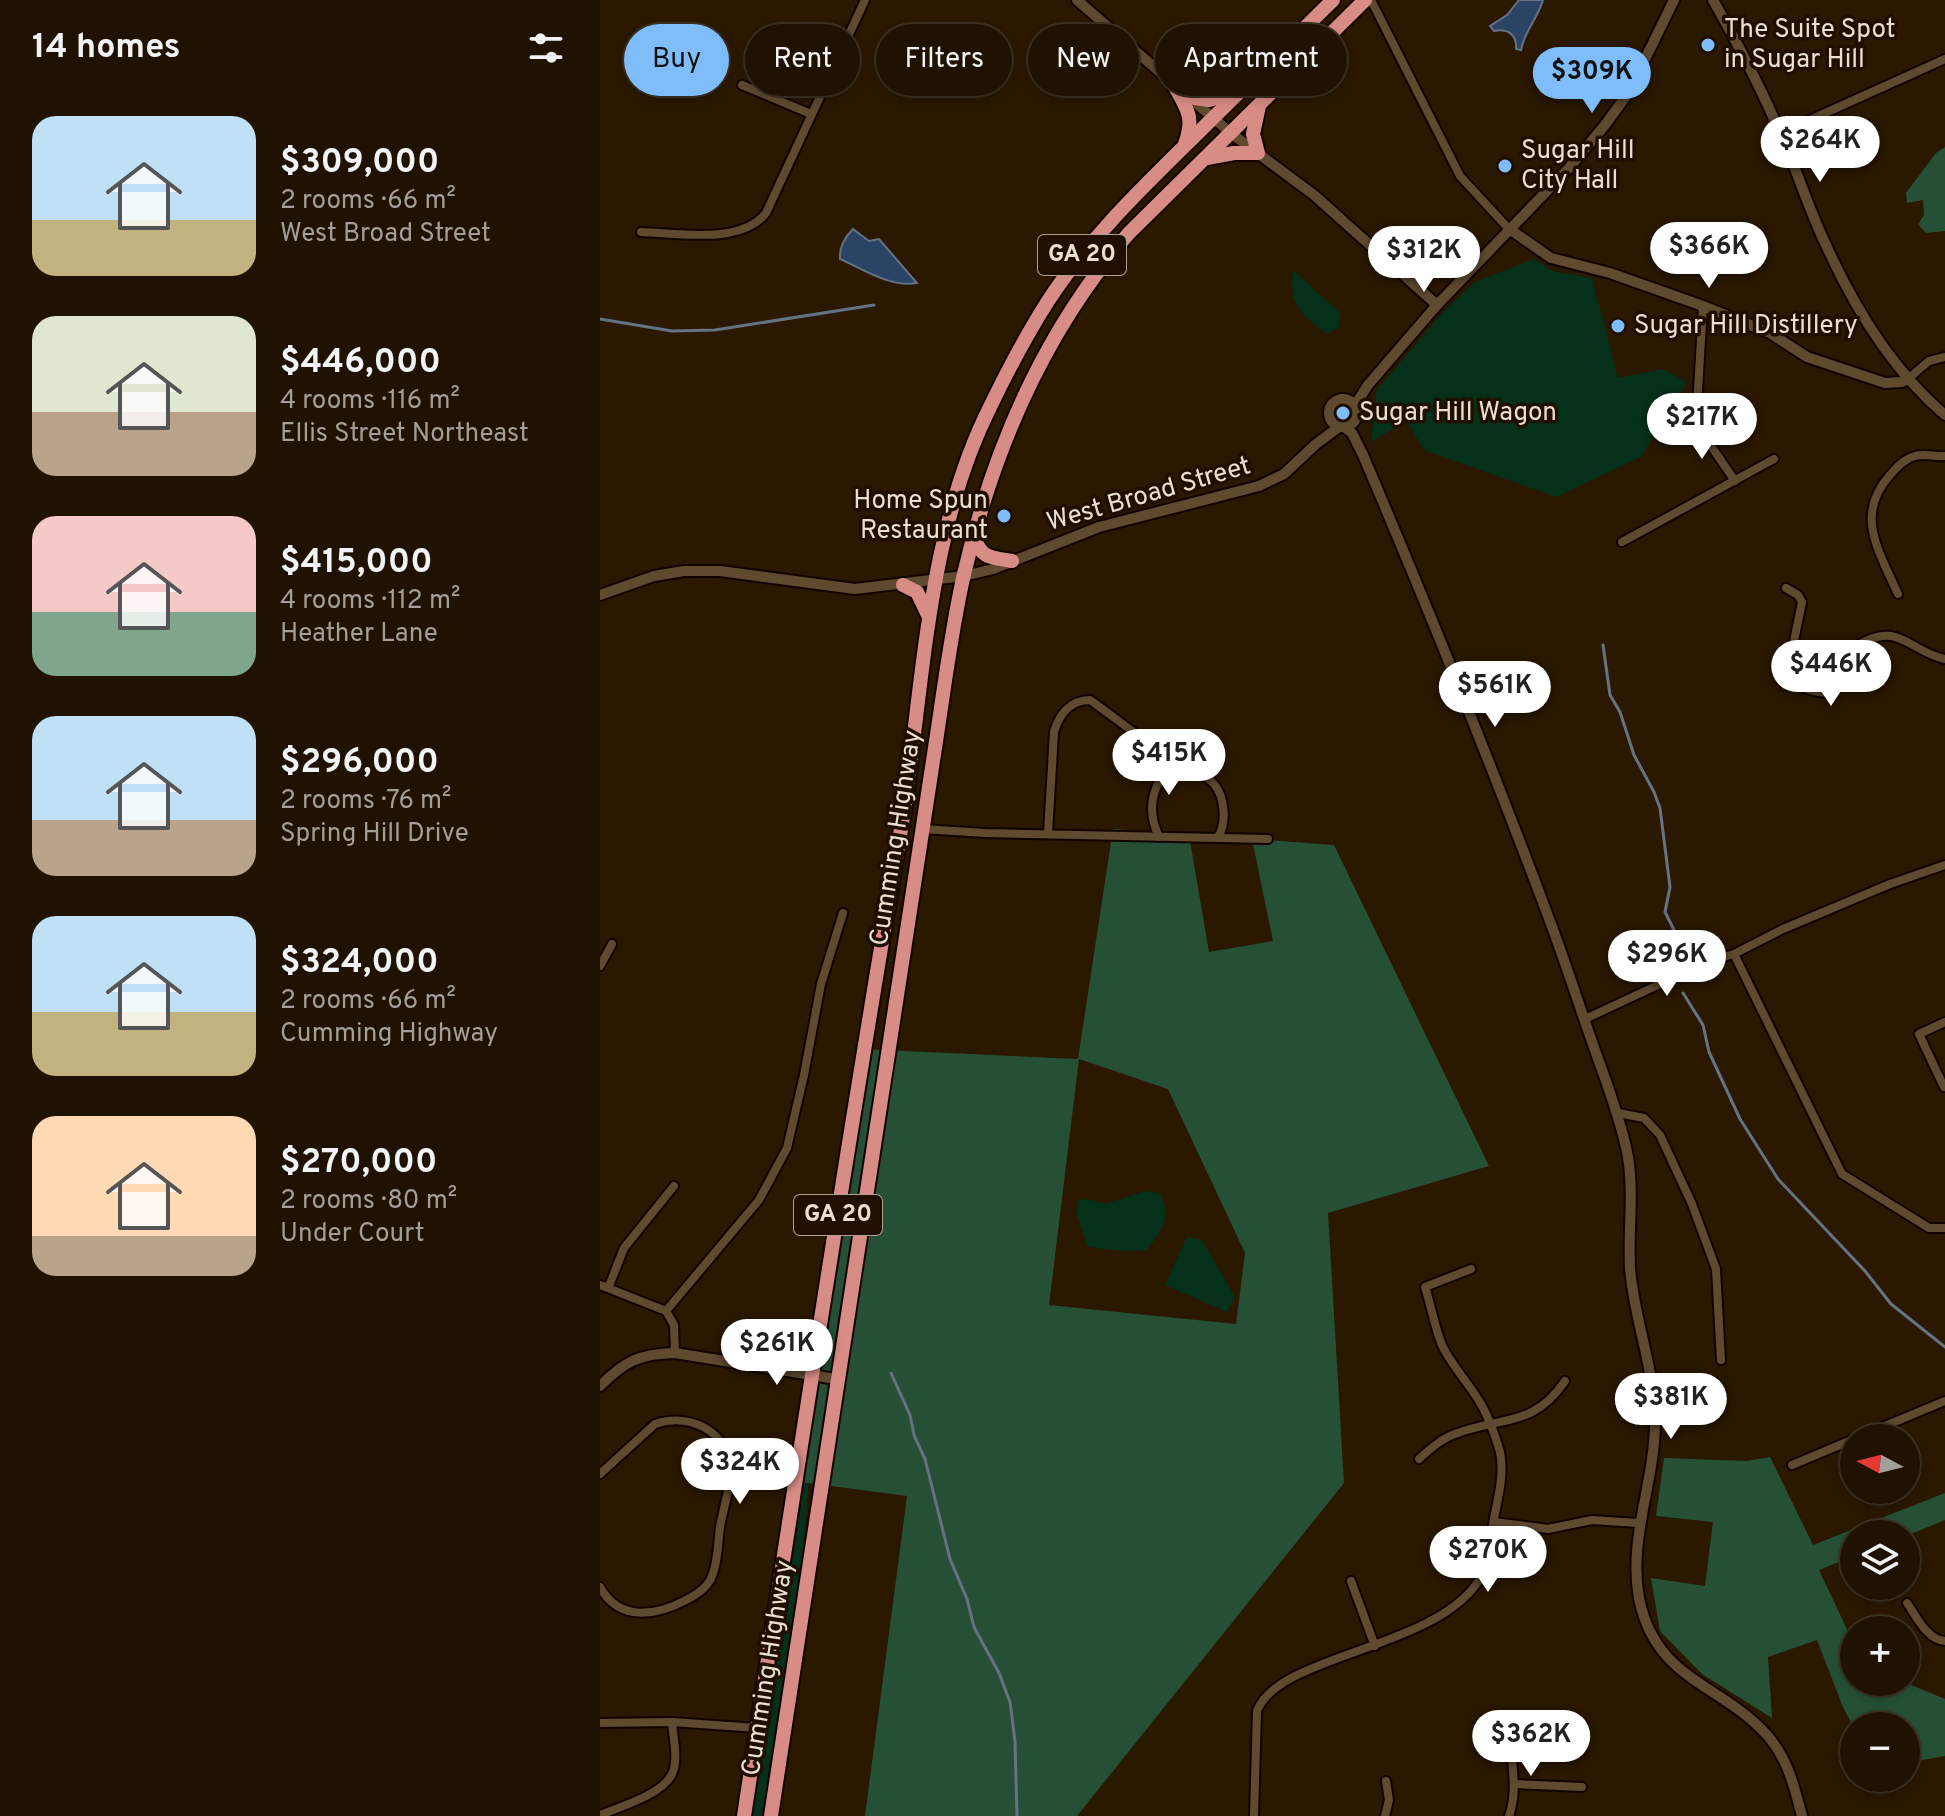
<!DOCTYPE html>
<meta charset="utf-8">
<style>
:root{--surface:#201200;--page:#281b0a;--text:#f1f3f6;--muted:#a29e99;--line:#3d3222;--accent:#7ebdf9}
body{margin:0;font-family:Overpass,sans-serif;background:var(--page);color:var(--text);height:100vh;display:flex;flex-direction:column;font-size:30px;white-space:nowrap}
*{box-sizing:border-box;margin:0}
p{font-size:26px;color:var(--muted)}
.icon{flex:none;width:44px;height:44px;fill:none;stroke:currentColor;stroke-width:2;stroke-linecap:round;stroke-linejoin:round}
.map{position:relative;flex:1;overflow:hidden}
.sheet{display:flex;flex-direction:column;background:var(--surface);width:600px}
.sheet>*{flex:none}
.banner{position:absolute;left:24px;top:24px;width:760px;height:72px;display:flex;gap:16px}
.needle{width:52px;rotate:277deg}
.controls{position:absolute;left:1240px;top:1424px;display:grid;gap:16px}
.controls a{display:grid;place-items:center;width:80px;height:80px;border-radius:50%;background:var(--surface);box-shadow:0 4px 12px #0003,0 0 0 2px var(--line);font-size:40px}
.price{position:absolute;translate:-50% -68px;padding:0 18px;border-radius:28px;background:#fff;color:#222;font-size:26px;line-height:52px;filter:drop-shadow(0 2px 4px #0008)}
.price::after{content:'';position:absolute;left:50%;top:48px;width:24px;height:18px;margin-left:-12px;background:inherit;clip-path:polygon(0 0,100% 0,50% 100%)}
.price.current{background:var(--accent);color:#111}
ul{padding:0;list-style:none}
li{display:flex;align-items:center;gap:24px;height:200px;padding:0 32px}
li span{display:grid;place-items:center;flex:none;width:224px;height:160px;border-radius:24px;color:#555}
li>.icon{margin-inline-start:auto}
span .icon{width:96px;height:96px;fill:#fffc;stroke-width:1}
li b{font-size:34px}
h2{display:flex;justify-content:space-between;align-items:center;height:96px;padding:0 32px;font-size:34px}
.tag{padding:0 28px;border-radius:36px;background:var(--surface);box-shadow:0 4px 12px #0003,0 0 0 2px var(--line);font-size:28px;line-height:72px}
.tag.current{background:var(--accent);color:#111}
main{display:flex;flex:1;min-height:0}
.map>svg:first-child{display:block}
.green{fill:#05311a}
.forest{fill:#255036;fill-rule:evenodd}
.water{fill:#2b4364;stroke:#657284;stroke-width:2}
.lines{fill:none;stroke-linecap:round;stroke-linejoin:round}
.stream{stroke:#657284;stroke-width:3}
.minor-casing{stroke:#120300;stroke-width:12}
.tertiary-casing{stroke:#120300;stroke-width:14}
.trunk-casing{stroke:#120300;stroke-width:18}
.minor{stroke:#5f4a30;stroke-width:8}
.tertiary{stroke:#5f4a30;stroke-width:10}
.trunk{stroke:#d88c86;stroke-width:14}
.poi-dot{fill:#7ebdf9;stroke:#200f00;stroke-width:3}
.labels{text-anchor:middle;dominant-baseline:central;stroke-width:7;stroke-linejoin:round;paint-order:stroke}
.shield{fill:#200f00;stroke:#aea192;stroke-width:2}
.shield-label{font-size:24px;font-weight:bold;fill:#ebdfd0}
.poi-label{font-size:26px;fill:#ebdfd0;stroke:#200f00;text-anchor:start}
.street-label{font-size:26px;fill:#ebdfd0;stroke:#200f00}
</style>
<main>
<section class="sheet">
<h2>14 homes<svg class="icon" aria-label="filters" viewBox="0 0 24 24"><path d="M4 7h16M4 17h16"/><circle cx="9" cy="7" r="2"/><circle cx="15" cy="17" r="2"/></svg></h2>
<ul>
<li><span style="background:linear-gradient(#bfe0f5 65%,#c2b280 0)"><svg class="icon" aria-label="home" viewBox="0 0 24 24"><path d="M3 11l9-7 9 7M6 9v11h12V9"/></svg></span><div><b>$309,000</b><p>2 rooms · 66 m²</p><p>West Broad Street</p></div></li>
<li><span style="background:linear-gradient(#dfe7d0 60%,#b9a48a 0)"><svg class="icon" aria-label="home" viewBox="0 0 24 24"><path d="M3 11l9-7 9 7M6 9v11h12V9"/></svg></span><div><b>$446,000</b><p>4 rooms · 116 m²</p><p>Ellis Street Northeast</p></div></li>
<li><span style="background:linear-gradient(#f6c9c9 60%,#7fa58c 0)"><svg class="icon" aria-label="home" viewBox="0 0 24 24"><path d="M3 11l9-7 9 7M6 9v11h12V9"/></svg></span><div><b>$415,000</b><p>4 rooms · 112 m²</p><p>Heather Lane</p></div></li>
<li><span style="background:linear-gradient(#bfe0f5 65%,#b9a48a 0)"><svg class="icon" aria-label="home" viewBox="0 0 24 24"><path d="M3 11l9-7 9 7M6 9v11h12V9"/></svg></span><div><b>$296,000</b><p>2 rooms · 76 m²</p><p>Spring Hill Drive</p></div></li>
<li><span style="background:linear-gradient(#bfe0f5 60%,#c2b280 0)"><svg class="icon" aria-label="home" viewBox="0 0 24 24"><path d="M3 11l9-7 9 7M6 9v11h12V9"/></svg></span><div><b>$324,000</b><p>2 rooms · 66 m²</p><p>Cumming Highway</p></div></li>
<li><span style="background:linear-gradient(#ffd9b3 75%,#b9a48a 0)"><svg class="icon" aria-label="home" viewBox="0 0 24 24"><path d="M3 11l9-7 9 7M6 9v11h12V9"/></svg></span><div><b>$270,000</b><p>2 rooms · 80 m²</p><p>Under Court</p></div></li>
</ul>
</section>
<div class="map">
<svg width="1345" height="1816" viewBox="0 0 1345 1816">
<rect width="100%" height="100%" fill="#2a1800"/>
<g class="green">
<polygon points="934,259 952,271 992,278 1018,378 1063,369 1087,382 1041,457 956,497 824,450 807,421 771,442 776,391 843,312 875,282"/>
<path d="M693,270L740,313L739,327L727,334C700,314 689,305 693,270Z"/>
<path d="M545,1191L559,1193C574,1215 561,1232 547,1250L521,1251L488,1247L476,1213L478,1200L487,1199L505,1204Z"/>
<polygon points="587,1237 602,1240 635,1297 627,1312 565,1285"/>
<polygon points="215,1405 197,1624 166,1816 151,1816"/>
</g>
<g class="forest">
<polygon points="1345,147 1345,231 1326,233 1318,224 1324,215 1323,200 1307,203 1306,193 1336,153"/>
<path d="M513,829L589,835L609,952L673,941L652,839L734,845L889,1166L728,1213L744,1483L477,1816H265L307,1496L193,1481L262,1049L478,1059ZM479,1059L568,1089L645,1253L636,1324L449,1305Z"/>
<polygon points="1170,1457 1213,1545 1345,1493 1345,1520 1306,1536 1254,1534 1254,1556 1219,1570 1254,1644 1254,1682 1304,1682 1345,1699 1345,1756 1306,1763 1306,1726 1254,1726 1254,1728 1243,1707 1217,1640 1168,1657 1172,1718 1102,1674 1060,1631 1051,1578 1105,1586 1113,1522 1056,1516 1064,1458 1147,1461"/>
</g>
<g class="water">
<path d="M919,0H943C938,18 924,32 921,50L916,49C917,35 908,28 894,31L890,26L907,15Z"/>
<path d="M253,229L269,241L279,239L317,283C291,288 263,269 240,259C239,247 245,237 253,229Z"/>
</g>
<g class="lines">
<g class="stream">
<polyline points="0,319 72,331 115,330 274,305"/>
<polyline points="1003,645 1010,695 1020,712 1034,755 1054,792 1060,808 1070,887 1065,912 1077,936 1074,967"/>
<polyline points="1083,993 1103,1025 1109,1052 1140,1119 1178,1179 1265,1271 1291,1304 1345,1347"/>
<polyline points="291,1373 310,1415 314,1435 325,1459 350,1559 367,1599 374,1627 399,1673 410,1702 415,1741 417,1816"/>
</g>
<defs>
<g id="minor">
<polyline points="771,0 860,176 908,228"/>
<polyline points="142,85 211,114"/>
<polyline points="1181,133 1345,59"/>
<path d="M41,232C78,233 141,245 166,213L265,0"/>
<polyline points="1103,306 1096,424 1135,481"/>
<polyline points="1309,378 1329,361 1345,357"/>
<polyline points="1022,542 1174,459"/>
<path d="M1186,588L1198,595L1202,602C1199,620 1187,661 1194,677C1197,685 1206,689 1214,691C1244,700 1251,665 1260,644C1299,621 1310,652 1345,659"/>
<path d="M1298,594C1279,551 1254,515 1290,475C1297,467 1304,459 1315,456C1324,453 1335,457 1345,456"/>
<polyline points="323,829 385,833 668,839"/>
<path d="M448,833L454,732C459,715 470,700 490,700C517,719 543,741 572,758C586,766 602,771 614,784C625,797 627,823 618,837"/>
<path d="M559,837C544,805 555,787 572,758"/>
<polyline points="1134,954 1242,1174 1329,1228 1345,1228"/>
<polyline points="0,966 12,944"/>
<polyline points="985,1019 1109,961 1134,954 1183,929 1290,884 1345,865"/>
<polyline points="1344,1087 1319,1034 1345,1022"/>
<polyline points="1018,1113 1044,1118 1060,1135 1092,1204 1116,1269 1121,1360"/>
<polyline points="0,1285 66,1311 74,1325 75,1353"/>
<polyline points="9,1286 24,1248 74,1186"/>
<polyline points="66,1311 159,1200 187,1148 204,1075 221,984 243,913"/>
<polyline points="1256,1438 1345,1401"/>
<path d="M819,1459C830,1449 841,1439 855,1434C902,1416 933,1428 965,1381"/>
<polyline points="1192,1465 1254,1439"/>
<path d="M0,1474L55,1424C88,1413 125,1429 130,1466C132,1484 123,1509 120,1527C118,1542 118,1562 112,1576C108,1588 96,1595 86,1600C56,1616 19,1622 0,1587"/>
<polyline points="894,1522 948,1529 992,1520 1038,1523"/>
<polyline points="751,1581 775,1646"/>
<path d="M1307,1603C1317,1617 1327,1640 1345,1641"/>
<polyline points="0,1723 72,1722 157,1728"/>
<polyline points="915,1784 982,1787"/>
<path d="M0,1815C20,1807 63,1794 72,1774C79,1760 73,1737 72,1722"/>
<path d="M654,1816L657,1711C679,1653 839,1650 881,1577C889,1562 890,1541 893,1524C897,1501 905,1475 900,1452C895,1435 888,1415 879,1401C868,1382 851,1365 842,1345C835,1329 831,1305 825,1287L871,1269"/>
<polyline points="785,1816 789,1800 786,1781"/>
<path d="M909,1816C919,1788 910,1761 911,1733"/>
</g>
<g id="tertiary">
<polyline points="477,0 578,88"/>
<path d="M1113,0C1138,44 1162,90 1182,137C1198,173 1209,210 1226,245C1254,307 1293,371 1345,415"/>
<polyline points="590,98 632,134 714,195 837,305"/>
<polyline points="908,228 951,258 1010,273 1103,306 1170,333 1207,357 1285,383 1302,382 1309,378"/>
<circle cx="743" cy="413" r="14"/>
<polyline points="757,410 759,399 768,385 837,305 969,168 1005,125 1029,92 1074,0"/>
<path d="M744,427L752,433L763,455C829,610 892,766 951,924C970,975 986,1027 1005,1078C1014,1105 1023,1129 1028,1157C1034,1194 1028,1231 1030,1268C1034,1320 1055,1369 1055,1422C1055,1482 1028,1538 1039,1598C1055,1680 1120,1683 1167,1735C1188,1759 1194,1786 1202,1816"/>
<polyline points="0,595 54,576 84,571 120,571 255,589 364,576 393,569 499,527 659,486 684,474 716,444 739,427"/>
<path d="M0,1386C25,1361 39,1354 75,1353L236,1379"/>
</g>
<g id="trunk">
<path d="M574,85C587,109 595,117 585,144"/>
<polyline points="589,97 609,100 636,92"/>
<polyline points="607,158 634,153 658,153 653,134 659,106"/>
<path d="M374,536C381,559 390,557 412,561"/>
<polyline points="303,585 317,592 329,617"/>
<path d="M144,1816C194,1487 245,1158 301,829C324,689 325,535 391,405C408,370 427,334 448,301C493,232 555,176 613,118C653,79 693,39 733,0"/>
<path d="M171,1816L335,748C344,690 351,631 364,574C393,450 445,330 529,233L765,0"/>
</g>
</defs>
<use href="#minor" class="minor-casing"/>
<use href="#tertiary" class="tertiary-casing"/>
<use href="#trunk" class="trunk-casing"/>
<use href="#minor" class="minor"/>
<use href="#tertiary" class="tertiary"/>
<use href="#trunk" class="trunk"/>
</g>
<g class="poi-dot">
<circle cx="1108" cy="45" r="8"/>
<circle cx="905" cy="166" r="8"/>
<circle cx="1018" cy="326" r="8"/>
<circle cx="743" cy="413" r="8"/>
<circle cx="404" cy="516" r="8"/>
</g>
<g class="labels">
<g class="shield">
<rect x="438" y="235" width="88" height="40" rx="6"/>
<rect x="194" y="1195" width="88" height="40" rx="6"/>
</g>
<g class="shield-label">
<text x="482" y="255">GA 20</text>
<text x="238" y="1215">GA 20</text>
</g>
<g class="poi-label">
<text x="1124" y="30">The Suite Spot<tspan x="1124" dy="30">in Sugar Hill</tspan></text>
<text x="921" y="151">Sugar Hill<tspan x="921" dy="30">City Hall</tspan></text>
<text x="1034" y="326">Sugar Hill Distillery</text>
<text x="759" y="413">Sugar Hill Wagon</text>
<text x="388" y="501" text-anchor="end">Home Spun<tspan x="388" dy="30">Restaurant</tspan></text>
</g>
<g class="street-label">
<text transform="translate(549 495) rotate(-16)">West Broad Street</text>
<text transform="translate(297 838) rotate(-81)">Cumming Highway</text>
<text transform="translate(169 1668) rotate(-81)">Cumming Highway</text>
</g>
</g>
</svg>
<div class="controls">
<a><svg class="needle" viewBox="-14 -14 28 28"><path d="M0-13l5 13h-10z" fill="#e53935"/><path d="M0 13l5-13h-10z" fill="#a29e99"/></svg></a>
<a><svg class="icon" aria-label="layers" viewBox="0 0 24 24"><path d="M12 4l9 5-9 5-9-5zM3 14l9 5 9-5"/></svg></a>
<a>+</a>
<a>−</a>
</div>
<b class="price current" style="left:992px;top:115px">$309K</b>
<b class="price" style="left:1220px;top:184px">$264K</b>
<b class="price" style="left:1109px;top:290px">$366K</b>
<b class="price" style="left:824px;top:294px">$312K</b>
<b class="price" style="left:1102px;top:461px">$217K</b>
<b class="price" style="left:1231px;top:708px">$446K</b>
<b class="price" style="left:895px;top:729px">$561K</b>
<b class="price" style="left:569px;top:797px">$415K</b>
<b class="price" style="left:1067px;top:998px">$296K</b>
<b class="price" style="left:177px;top:1387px">$261K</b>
<b class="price" style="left:1071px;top:1441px">$381K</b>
<b class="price" style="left:140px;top:1506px">$324K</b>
<b class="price" style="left:888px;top:1594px">$270K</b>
<b class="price" style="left:931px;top:1778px">$362K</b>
<div class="banner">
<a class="tag current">Buy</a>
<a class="tag">Rent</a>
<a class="tag">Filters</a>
<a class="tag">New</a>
<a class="tag">Apartment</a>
</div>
</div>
</main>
